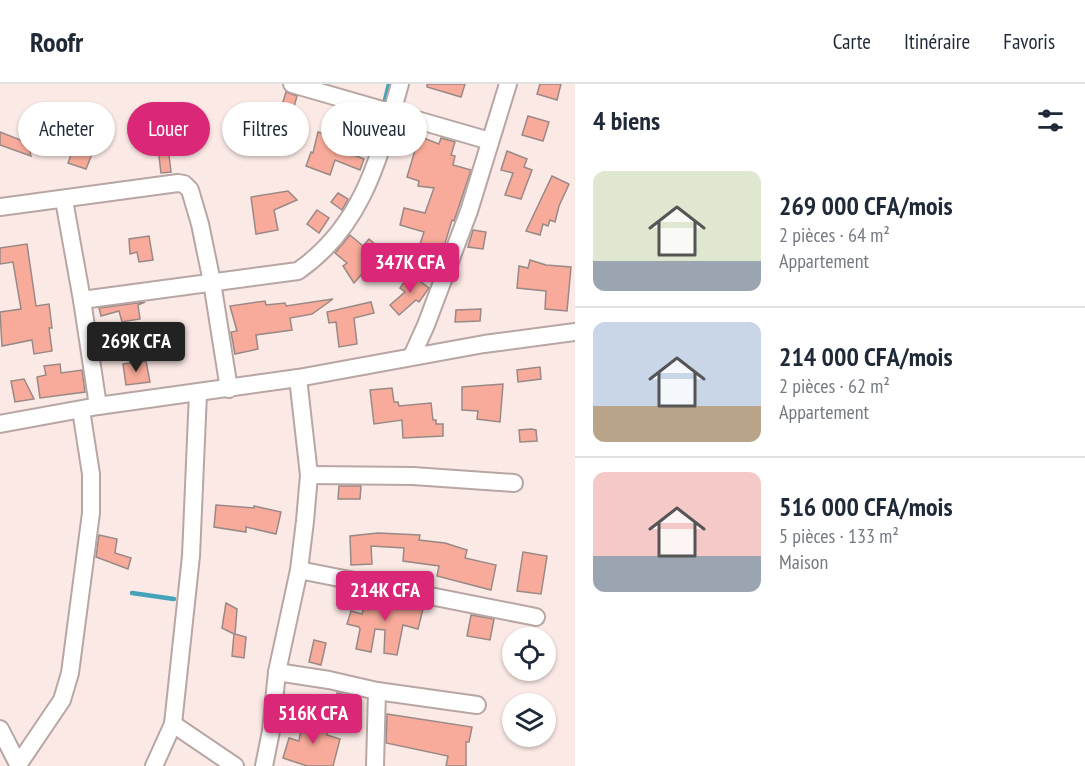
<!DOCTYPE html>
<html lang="fr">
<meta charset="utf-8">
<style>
:root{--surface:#fff;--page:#f6f6f7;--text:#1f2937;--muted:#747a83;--line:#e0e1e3;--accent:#db2777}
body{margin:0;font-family:"PT Sans Narrow",sans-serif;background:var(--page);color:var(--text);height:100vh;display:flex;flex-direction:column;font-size:22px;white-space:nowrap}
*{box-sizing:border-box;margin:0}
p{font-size:20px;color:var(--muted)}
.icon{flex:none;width:33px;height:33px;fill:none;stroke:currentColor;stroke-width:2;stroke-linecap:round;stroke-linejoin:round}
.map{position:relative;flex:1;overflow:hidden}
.drawer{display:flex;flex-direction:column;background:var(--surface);width:510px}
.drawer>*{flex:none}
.guide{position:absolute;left:18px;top:18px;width:466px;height:54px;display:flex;gap:12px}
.tools{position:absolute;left:502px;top:543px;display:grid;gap:12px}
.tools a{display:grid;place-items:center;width:54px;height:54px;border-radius:50%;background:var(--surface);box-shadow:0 2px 4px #0004;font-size:30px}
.price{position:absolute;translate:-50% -51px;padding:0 14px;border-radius:6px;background:var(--accent);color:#fff;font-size:20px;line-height:39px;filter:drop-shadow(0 2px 3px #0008)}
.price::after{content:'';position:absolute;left:50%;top:36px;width:18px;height:14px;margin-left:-9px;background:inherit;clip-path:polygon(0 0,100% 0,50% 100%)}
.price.current{background:#222;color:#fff}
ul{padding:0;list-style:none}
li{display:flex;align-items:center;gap:18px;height:150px;padding:0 18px}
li+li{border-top:2px solid var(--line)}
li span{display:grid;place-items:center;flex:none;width:168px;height:120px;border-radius:12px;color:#555}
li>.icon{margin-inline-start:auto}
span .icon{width:72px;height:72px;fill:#fffc;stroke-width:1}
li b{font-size:26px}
h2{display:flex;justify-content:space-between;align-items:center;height:72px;padding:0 18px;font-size:26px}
.chip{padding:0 21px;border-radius:27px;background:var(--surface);box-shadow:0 2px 4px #0004;font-size:21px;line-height:54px}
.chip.current{background:var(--accent);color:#fff}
header{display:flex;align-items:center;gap:36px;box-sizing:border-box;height:84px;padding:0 30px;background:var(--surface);border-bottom:2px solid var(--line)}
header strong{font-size:28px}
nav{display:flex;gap:33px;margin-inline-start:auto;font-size:21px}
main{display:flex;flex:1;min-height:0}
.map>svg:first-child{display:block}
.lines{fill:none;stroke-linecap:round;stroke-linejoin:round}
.stream{stroke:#44a3b9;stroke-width:4.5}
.building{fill:#f8ab9a;stroke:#998986;stroke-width:1.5}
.minor-casing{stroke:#b7a6a3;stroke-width:20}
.minor{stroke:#fff;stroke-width:16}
</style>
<header>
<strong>Roofr</strong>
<nav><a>Carte</a><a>Itinéraire</a><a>Favoris</a></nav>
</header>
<main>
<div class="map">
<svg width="575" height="682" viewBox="0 0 575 682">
<rect width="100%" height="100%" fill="#fbe9e5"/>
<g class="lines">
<g class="stream">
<polyline points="373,64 389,0"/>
<polyline points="132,509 174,515"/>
</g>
</g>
<g class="building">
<polygon points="427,0 465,0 461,13 427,3"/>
<polygon points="540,0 561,0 557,16 537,10"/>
<polygon points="286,8 297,12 286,51 274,47"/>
<polygon points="528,32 549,38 543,57 522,51"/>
<polygon points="0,48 28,59 31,72 0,61"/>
<polygon points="318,48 343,55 340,66 364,75 360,86 335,76 330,91 306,82 311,68 313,69"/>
<polygon points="413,50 439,60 441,54 455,58 451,71 455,72 453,81 471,86 454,137 452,136 443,166 420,160 424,148 400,141 404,124 425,129 434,104 418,102 419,97 407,93 416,63 409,60"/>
<polygon points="167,55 171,88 161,89 157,56"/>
<polygon points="74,63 92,70 86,85 68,79"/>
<polygon points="507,67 527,75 524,83 532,86 521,115 505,111 513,89 501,86"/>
<polygon points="552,92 569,100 559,122 555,138 550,136 548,142 543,140 540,151 526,147"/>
<polygon points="288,107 297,116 274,126 278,146 256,150 251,113"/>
<polygon points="338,109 348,115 342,126 331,118"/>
<polygon points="317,126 329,134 319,149 307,140"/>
<polygon points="473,146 486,148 483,165 468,163"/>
<polygon points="350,151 363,162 369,155 382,166 363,188 365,194 361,191 354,199 343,182 347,179 335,169"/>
<polygon points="149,152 153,176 139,178 137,168 130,170 129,155"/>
<polygon points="27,160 36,222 49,220 52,244 49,244 52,267 34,270 32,256 2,262 0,228 21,225 13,178 0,180 0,164"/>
<polygon points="530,176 546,181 571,183 567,227 545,225 546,207 517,204 519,182 528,184"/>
<polygon points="410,190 429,204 419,218 416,216 399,231 390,221 405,208 400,204"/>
<polygon points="333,215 312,230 290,234 292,246 256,251 258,265 235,270 231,248 237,247 230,222 265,217 266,221 285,219 286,222"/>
<polygon points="145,218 138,221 140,235 122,238 119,227 101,232 99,224"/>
<polygon points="371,218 374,229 354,234 357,260 339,263 336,238 329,239 327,228"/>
<polygon points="481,225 480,237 455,238 456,226"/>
<polygon points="169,252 171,267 145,270 143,256"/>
<polygon points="146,277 150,298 126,301 123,280"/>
<polygon points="60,280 61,289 82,286 85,308 40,314 37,293 46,291 44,282"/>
<polygon points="540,283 541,295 518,298 517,286"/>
<polygon points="24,295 34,315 15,318 11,297"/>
<polygon points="503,300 500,338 477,335 478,327 462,326 462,303"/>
<polygon points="392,304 394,318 398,318 399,322 431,319 433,336 436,336 436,340 443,340 443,352 403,354 402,336 374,340 370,306"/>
<polygon points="531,345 536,346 537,357 520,358 519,346"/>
<polygon points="339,402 361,402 360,415 338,415"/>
<polygon points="216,421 254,424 254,422 281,428 276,450 246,443 246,448 214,443"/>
<polygon points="378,449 420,451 419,456 445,459 467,466 465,474 496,481 491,506 437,492 439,482 403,477 404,464 371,462 372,480 351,481 350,452"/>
<polygon points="99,451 117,455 115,469 131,474 128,485 96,473"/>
<polygon points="523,468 547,472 541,510 517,507"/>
<polygon points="367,512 390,519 391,515 424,521 418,545 403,541 397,571 384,569 385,546 375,545 371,568 356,565 360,545 359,543 347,540 351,527 362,530"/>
<polygon points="226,519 237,525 235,550 246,553 244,574 232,572 234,550 222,544"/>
<polygon points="471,531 494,535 490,556 467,552"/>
<polygon points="314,556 326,559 321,581 309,578"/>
<polygon points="337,609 351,612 347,626 335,624"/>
<polygon points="387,630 472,643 469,658 466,658 466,682 446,682 448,672 386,659"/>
<polygon points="303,634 330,639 327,651 340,655 333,682 307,682 283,674 289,654 299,657"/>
</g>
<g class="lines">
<defs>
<g id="minor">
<polyline points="292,0 490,57"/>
<polyline points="64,116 82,216 98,322"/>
<polyline points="0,123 178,99 184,100 190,106 200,140 212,198 229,305"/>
<path d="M82,216L298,187C364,141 379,73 400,0"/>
<polyline points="412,272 426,241 469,127 508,0"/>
<polyline points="0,340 98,322 298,294 484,260 575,248"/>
<polyline points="309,391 413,392 514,399"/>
<polyline points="299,486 536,533"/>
<polyline points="277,588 329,596 377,607 477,621"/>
<polyline points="173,640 235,682"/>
<polyline points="0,645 19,682"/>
<polyline points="18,681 62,616 70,589 91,429 91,390 81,326"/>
<polyline points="154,682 173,640 191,472 198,309"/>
<polyline points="264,682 271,647 277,588 299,486 305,437 309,391 298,294"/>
<polyline points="375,682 377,607"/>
</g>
</defs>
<use href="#minor" class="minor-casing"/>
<use href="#minor" class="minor"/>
</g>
</svg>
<div class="tools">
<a><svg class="icon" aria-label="locate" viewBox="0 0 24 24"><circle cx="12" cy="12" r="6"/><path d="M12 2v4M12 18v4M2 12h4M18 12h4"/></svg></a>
<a><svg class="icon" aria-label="layers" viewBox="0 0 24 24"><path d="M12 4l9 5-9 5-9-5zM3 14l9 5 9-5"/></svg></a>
</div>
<b class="price" style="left:410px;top:210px">347K CFA</b>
<b class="price current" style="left:136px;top:289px">269K CFA</b>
<b class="price" style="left:385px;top:538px">214K CFA</b>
<b class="price" style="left:313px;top:661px">516K CFA</b>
<div class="guide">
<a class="chip">Acheter</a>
<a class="chip current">Louer</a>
<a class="chip">Filtres</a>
<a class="chip">Nouveau</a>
</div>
</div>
<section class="drawer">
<h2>4 biens<svg class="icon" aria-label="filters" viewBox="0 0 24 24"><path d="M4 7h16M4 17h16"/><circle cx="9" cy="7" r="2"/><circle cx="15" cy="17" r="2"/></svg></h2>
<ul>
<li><span style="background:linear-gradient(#dfe7d0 75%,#9aa5b1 0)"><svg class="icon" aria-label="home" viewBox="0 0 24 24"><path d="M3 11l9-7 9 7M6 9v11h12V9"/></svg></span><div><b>269 000 CFA/mois</b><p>2 pièces · 64 m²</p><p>Appartement</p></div></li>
<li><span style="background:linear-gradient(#c9d6e8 70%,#b9a48a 0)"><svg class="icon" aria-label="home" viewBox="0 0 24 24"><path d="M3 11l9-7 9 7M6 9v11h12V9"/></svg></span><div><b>214 000 CFA/mois</b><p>2 pièces · 62 m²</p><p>Appartement</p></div></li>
<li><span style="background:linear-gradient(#f6c9c9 70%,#9aa5b1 0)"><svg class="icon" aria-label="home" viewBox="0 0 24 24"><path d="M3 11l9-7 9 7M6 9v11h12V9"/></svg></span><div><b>516 000 CFA/mois</b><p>5 pièces · 133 m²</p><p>Maison</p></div></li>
</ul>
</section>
</main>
